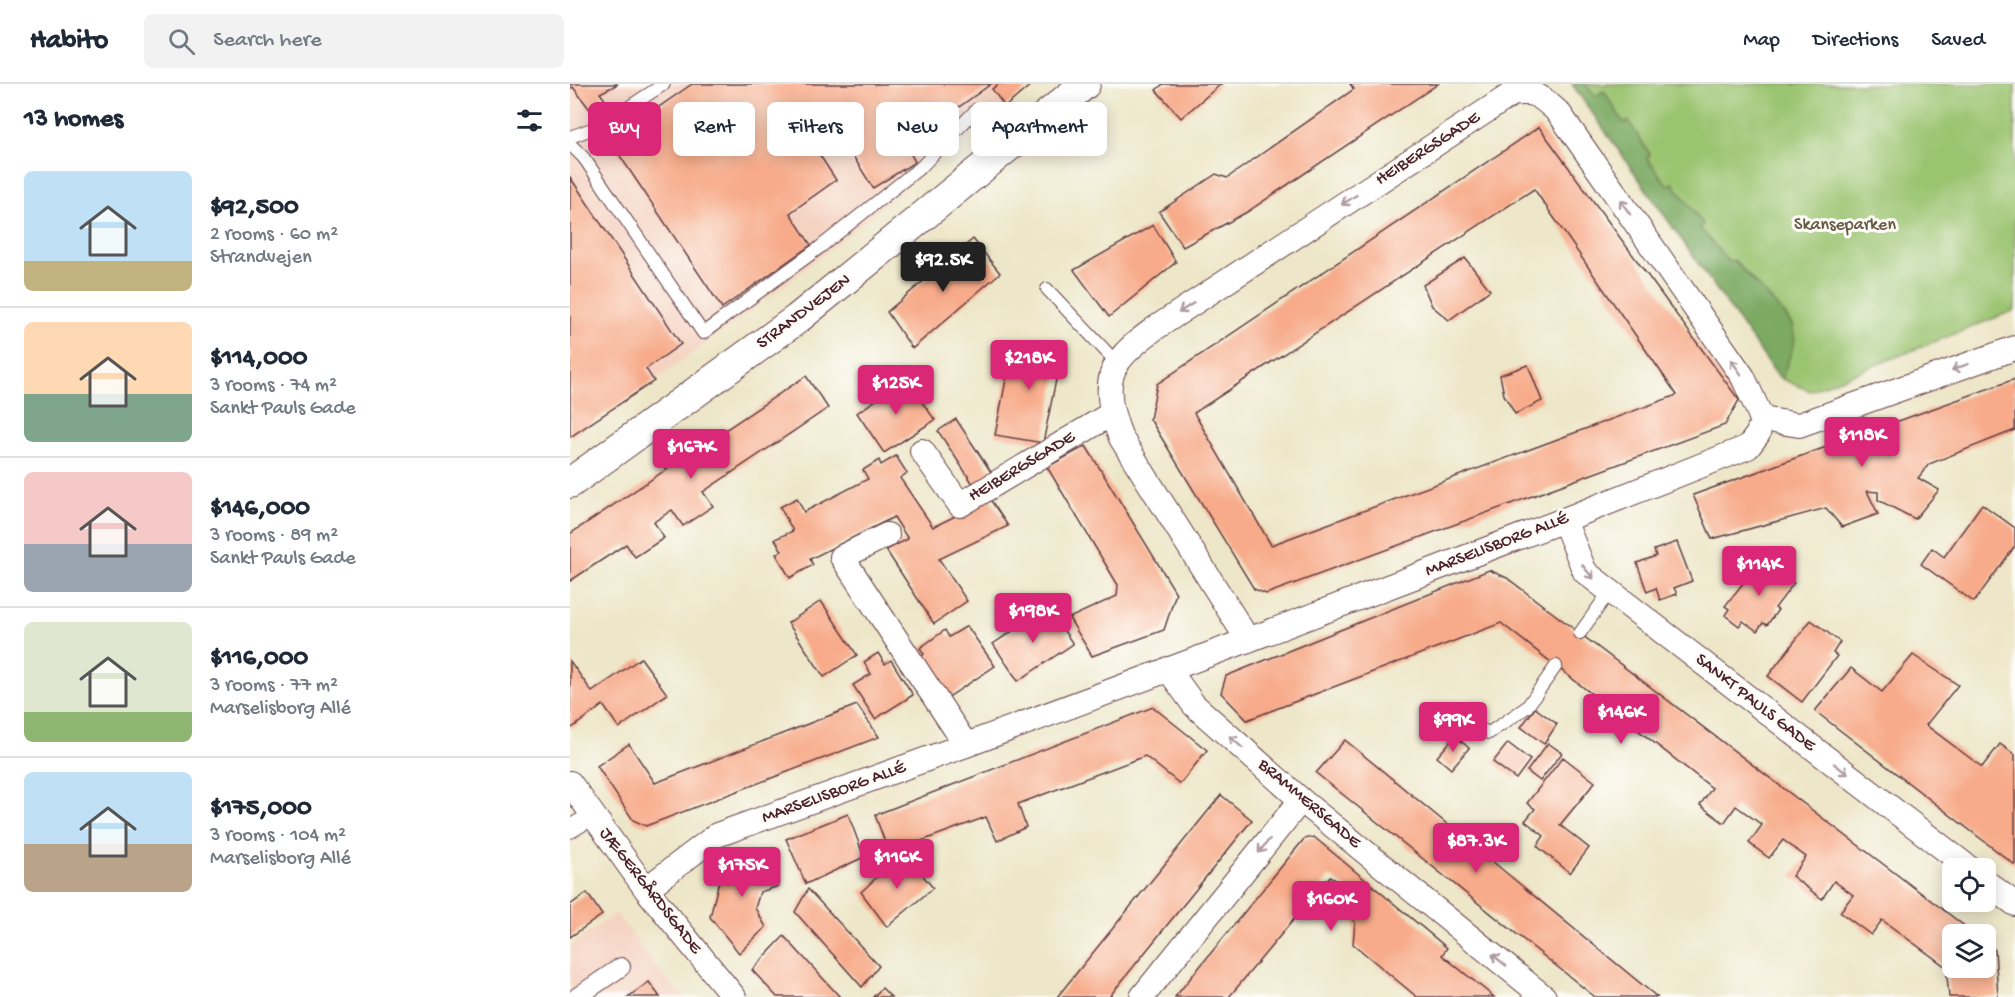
<!DOCTYPE html>
<meta charset="utf-8">
<style>
:root{--surface:#fff;--page:#f2f2f3;--text:#1f2937;--muted:#747a83;--line:#e0e1e3;--accent:#db2777}
body{margin:0;font-family:"Gochi Hand",sans-serif;background:var(--page);color:var(--text);height:100vh;display:flex;flex-direction:column;font-size:22px;white-space:nowrap}
*{box-sizing:border-box;margin:0}
p{font-size:20px;color:var(--muted)}
.icon{flex:none;width:33px;height:33px;fill:none;stroke:currentColor;stroke-width:2;stroke-linecap:round;stroke-linejoin:round}
.map{position:relative;flex:1;overflow:hidden}
.panel{display:flex;flex-direction:column;background:var(--surface);width:570px}
.panel>*{flex:none}
.banner{position:absolute;left:18px;top:18px;width:570px;height:54px;display:flex;gap:12px}
.buttons{position:absolute;left:1372px;top:774px;display:grid;gap:12px}
.buttons a{display:grid;place-items:center;width:54px;height:54px;border-radius:9px;background:var(--surface);box-shadow:0 3px 15px #0003;font-size:30px}
.price{position:absolute;translate:-50% -51px;padding:0 14px;border-radius:6px;background:var(--accent);color:#fff;font-size:20px;line-height:39px;filter:drop-shadow(0 2px 3px #0008)}
.price::after{content:'';position:absolute;left:50%;top:36px;width:18px;height:14px;margin-left:-9px;background:inherit;clip-path:polygon(0 0,100% 0,50% 100%)}
.price.active{background:#222;color:#fff}
ul{padding:0;list-style:none}
li{display:flex;align-items:center;gap:18px;height:150px;padding:0 24px}
li+li{border-top:2px solid var(--line)}
li span{display:grid;place-items:center;flex:none;width:168px;height:120px;border-radius:9px;color:#555}
li>.icon{margin-inline-start:auto}
span .icon{width:72px;height:72px;fill:#fffc;stroke-width:1}
li b{font-size:26px}
h2{display:flex;justify-content:space-between;align-items:center;height:72px;padding:0 24px;font-size:26px}
.tag{padding:0 21px;border-radius:9px;background:var(--surface);box-shadow:0 3px 15px #0003;font-size:21px;line-height:54px}
.tag.active{background:var(--accent);color:#fff}
header{display:flex;align-items:center;gap:36px;box-sizing:border-box;height:84px;padding:0 30px;background:var(--surface);border-bottom:2px solid var(--line)}
header strong{font-size:28px}
nav{display:flex;gap:33px;margin-inline-start:auto;font-size:21px}
.search{width:420px;height:54px;background:var(--page);display:flex;align-items:center;gap:15px;box-sizing:border-box;padding:0 21px;border-radius:9px;color:var(--muted);font-size:22px}
main{display:flex;flex:1;min-height:0}
.map>svg:first-child{display:block}
.built{fill:#f5d3c2}
.green{fill:#9bc471;stroke:#72724e;stroke-width:1.5}
.forest{fill:#7caa63;stroke:#636447;stroke-width:1.5}
.building{fill:#f7ab8a;fill-rule:evenodd}
.lines{fill:none;stroke-linecap:round;stroke-linejoin:round}
.service-casing{stroke:#623d43;stroke-width:14}
.pedestrian-casing{stroke:#623d43;stroke-width:20}
.minor-casing{stroke:#623d43;stroke-width:26}
.tertiary-casing{stroke:#623d43;stroke-width:32}
.service{stroke:#fff;stroke-width:12}
.pedestrian{stroke:#fff;stroke-width:18}
.minor{stroke:#fff;stroke-width:24}
.tertiary{stroke:#fff;stroke-width:30}
.oneway{stroke:#ae9aa0}
.labels{text-anchor:middle;dominant-baseline:central;stroke-width:6;stroke-linejoin:round;paint-order:stroke}
.street-label{font-size:18px;fill:#4a1f2b;stroke:#fdfcf7}
.park-label{font-size:18px;fill:#665944;stroke:#fdfcf7}
</style>
<header>
<strong>Habito</strong>
<div class="search"><svg class="icon" aria-label="search" viewBox="0 0 24 24"><circle cx="10" cy="10" r="6"/><path d="M15 15l6 6"/></svg>Search here</div>
<nav><a>Map</a><a>Directions</a><a>Saved</a></nav>
</header>
<main>
<section class="panel">
<h2>13 homes<svg class="icon" aria-label="filters" viewBox="0 0 24 24"><path d="M4 7h16M4 17h16"/><circle cx="9" cy="7" r="2"/><circle cx="15" cy="17" r="2"/></svg></h2>
<ul>
<li><span style="background:linear-gradient(#bfe0f5 75%,#c2b280 0)"><svg class="icon" aria-label="home" viewBox="0 0 24 24"><path d="M3 11l9-7 9 7M6 9v11h12V9"/></svg></span><div><b>$92,500</b><p>2 rooms · 60 m²</p><p>Strandvejen</p></div></li>
<li><span style="background:linear-gradient(#ffd9b3 60%,#7fa58c 0)"><svg class="icon" aria-label="home" viewBox="0 0 24 24"><path d="M3 11l9-7 9 7M6 9v11h12V9"/></svg></span><div><b>$114,000</b><p>3 rooms · 74 m²</p><p>Sankt Pauls Gade</p></div></li>
<li><span style="background:linear-gradient(#f6c9c9 60%,#9aa5b1 0)"><svg class="icon" aria-label="home" viewBox="0 0 24 24"><path d="M3 11l9-7 9 7M6 9v11h12V9"/></svg></span><div><b>$146,000</b><p>3 rooms · 89 m²</p><p>Sankt Pauls Gade</p></div></li>
<li><span style="background:linear-gradient(#dfe7d0 75%,#8fb573 0)"><svg class="icon" aria-label="home" viewBox="0 0 24 24"><path d="M3 11l9-7 9 7M6 9v11h12V9"/></svg></span><div><b>$116,000</b><p>3 rooms · 77 m²</p><p>Marselisborg Allé</p></div></li>
<li><span style="background:linear-gradient(#bfe0f5 60%,#b9a48a 0)"><svg class="icon" aria-label="home" viewBox="0 0 24 24"><path d="M3 11l9-7 9 7M6 9v11h12V9"/></svg></span><div><b>$175,000</b><p>3 rooms · 104 m²</p><p>Marselisborg Allé</p></div></li>
</ul>
</section>
<div class="map">
<svg width="1445" height="913" viewBox="0 0 1445 913">
<rect width="100%" height="100%" fill="#fdfcf7"/>
<filter id="ink" filterUnits="userSpaceOnUse"><feTurbulence type="fractalNoise" baseFrequency=".0167" numOctaves="2"/><feDisplacementMap in="SourceGraphic" scale="12" xChannelSelector="R" yChannelSelector="G"/><feConvolveMatrix kernelMatrix="1 2 1 2 8 2 1 2 1" color-interpolation-filters="sRGB"/></filter>
<filter id="wash" filterUnits="userSpaceOnUse"><feTurbulence type="fractalNoise" baseFrequency=".008" numOctaves="4" result="noise"/><feDisplacementMap in="SourceGraphic" scale="24" xChannelSelector="R" yChannelSelector="G"/><feGaussianBlur stdDeviation="1.35" result="paint"/><feColorMatrix in="noise" values="0 0 0 0 0 0 0 0 0 0 0 0 0 0 0 0 0 1.4 0 .05"/><feComposite in="paint" operator="in"/></filter>
<g filter="url(#wash)">
<rect width="100%" height="100%" fill="#ede6c8"/>
<g class="built">
<polygon points="0,0 462,0 215,201 84,297 0,353"/>
<polygon points="46,829 92,891 113,913 0,913 0,862"/>
</g>
<polygon class="green" points="1002,0 1445,0 1445,226 1240,307 1212,295 1207,291"/>
<polygon class="forest" points="1002,0 1015,0 1025,12 1034,7 1054,39 1058,37 1080,70 1077,74 1098,102 1103,99 1133,140 1130,144 1159,178 1164,176 1215,231 1222,241 1225,256 1212,295 1207,291"/>
<g id="blocks">
<g class="building">
<polygon points="0,0 48,0 30,9 36,17 21,27 3,3 0,5"/>
<polygon points="122,0 421,0 336,61 345,78 303,104 273,56 249,70 266,96 220,129 241,161 152,224 40,57"/>
<polygon points="429,0 462,0 435,23 422,5"/>
<polygon points="593,0 651,0 611,34 586,6"/>
<polygon points="780,0 868,0 677,128 613,163 589,128 646,90 657,94 784,5"/>
<path d="M969,43L1169,316L1155,341L696,510L684,505L580,335L587,300ZM964,105L1107,311L701,461L624,329Z"/>
<polygon points="0,93 111,260 76,285 84,297 0,353"/>
<polygon points="583,141 606,178 539,233 504,186"/>
<polygon points="403,155 430,189 343,264 341,263 317,228"/>
<polygon points="895,174 920,206 879,236 862,222 853,201"/>
<polygon points="444,256 493,262 473,359 425,351"/>
<polygon points="958,281 972,317 945,330 934,311 930,291"/>
<polygon points="236,292 258,324 133,408 143,422 113,442 102,426 84,438 94,454 65,473 56,460 0,497 0,450"/>
<polygon points="1445,295 1445,346 1359,380 1348,394 1369,406 1345,435 1308,416 1308,408 1297,407 1308,430 1272,443 1256,424 1142,455 1123,411"/>
<polygon points="330,296 337,297 365,336 314,369 287,329 319,307 319,303"/>
<polygon points="386,335 425,394 407,406 368,347"/>
<polygon points="516,362 606,509 594,546 522,572 499,534 547,512 548,501 477,383"/>
<polygon points="326,372 337,389 330,394 363,443 420,415 438,442 369,475 397,517 364,540 316,466 338,455 324,433 240,475 243,481 220,494 206,470 212,467 205,455 223,447 210,423 227,414 234,428 298,395 293,386 309,376 311,381"/>
<polygon points="1412,420 1445,444 1445,462 1404,518 1351,480 1362,464 1374,473"/>
<polygon points="1107,458 1122,497 1104,504 1107,510 1090,516 1086,504 1077,508 1067,479 1086,472 1084,466"/>
<polygon points="1192,475 1224,499 1205,524 1208,526 1197,541 1193,539 1187,547 1173,537 1169,542 1155,531 1159,525 1155,522"/>
<polygon points="919,486 937,494 1405,850 1383,850 1383,884 1416,884 1416,859 1425,866 1428,913 1379,913 1376,883 1312,836 1301,851 1270,828 1283,811 1264,797 1252,815 1222,792 1236,773 1213,756 1199,774 1179,759 1192,741 1166,722 1154,739 1130,721 1142,704 931,539 677,636 651,609 656,592"/>
<polygon points="251,517 287,571 254,593 218,539"/>
<polygon points="478,523 503,560 448,597 423,560"/>
<polygon points="1241,536 1270,558 1263,569 1267,572 1232,618 1198,592"/>
<polygon points="397,542 425,582 377,614 349,574 354,570 350,564 375,546 379,553"/>
<polygon points="308,569 315,580 321,576 343,611 305,635 283,601 301,590 294,578"/>
<polygon points="1343,571 1388,601 1356,641 1412,683 1430,660 1445,671 1445,781 1245,627 1281,584 1312,608"/>
<polygon points="71,574 97,610 49,644 33,621 2,644 0,641 0,577 22,608"/>
<polygon points="287,621 309,653 76,742 63,736 27,682 59,660 85,699"/>
<polygon points="583,623 637,666 610,700 575,672 448,720 456,743 427,757 416,733 319,769 305,731"/>
<polygon points="965,624 987,640 974,660 951,643"/>
<polygon points="885,652 899,664 881,685 867,673"/>
<polygon points="775,656 1087,913 1025,913 746,689"/>
<polygon points="938,659 960,676 946,695 923,678"/>
<polygon points="978,659 992,669 970,697 957,687"/>
<polygon points="993,673 1025,698 990,741 1019,764 1000,789 967,762 974,752 955,737 965,725 957,719"/>
<polygon points="651,711 682,736 539,913 487,913"/>
<polygon points="278,730 294,773 236,800 216,755"/>
<polygon points="744,753 877,864 872,871 924,913 847,913 783,860 785,838 767,823 780,807 760,792 659,913 605,913 734,755"/>
<polygon points="196,768 209,802 190,808 185,824 196,843 169,869 140,833 154,777"/>
<polygon points="334,768 363,804 317,843 291,808"/>
<polygon points="238,805 309,882 292,903 225,828"/>
<polygon points="17,809 32,831 0,853 0,821"/>
<polygon points="214,852 270,913 207,913 182,886"/>
<polygon points="79,898 90,913 58,913"/>
<polygon points="312,904 321,913 303,913"/>
</g>
</g>
</g>
<g filter="url(#ink)">
<use href="#blocks" fill-opacity="0" stroke="#623d43" stroke-width="1.5"/>
<g class="lines">
<defs>
<g id="service">
<polyline points="0,53 30,42 94,0"/>
<polyline points="0,60 14,74 133,249 249,164 352,82 406,26"/>
<polyline points="477,205 547,279"/>
<polyline points="1010,549 1040,507"/>
<polyline points="906,643 919,649 957,623 986,582"/>
</g>
<g id="pedestrian">
<polyline points="0,745 22,732"/>
<polyline points="7,913 51,883"/>
</g>
<g id="minor">
<polyline points="1192,335 1229,341 1445,264"/>
<polyline points="352,367 390,421 541,330"/>
<polyline points="994,436 1015,488 1399,784"/>
<polyline points="317,451 272,473 396,661"/>
<path d="M678,556L551,354C542,332 532,298 549,277C558,264 571,255 584,245L942,10C967,6 971,13 989,29L1173,293L1192,335"/>
<polyline points="598,585 624,621 731,716 974,913"/>
<polyline points="0,699 76,805 164,913"/>
<polyline points="1416,798 1445,820"/>
<polyline points="76,805 147,751 396,661 678,556 994,436 1178,363 1188,350 1192,335"/>
<polyline points="572,913 731,716"/>
</g>
<polyline id="tertiary" points="0,399 227,235 515,0"/>
</defs>
<use href="#service" class="service-casing"/>
<use href="#pedestrian" class="pedestrian-casing"/>
<use href="#minor" class="minor-casing"/>
<use href="#tertiary" class="tertiary-casing"/>
<use href="#service" class="service"/>
<use href="#pedestrian" class="pedestrian"/>
<use href="#minor" class="minor"/>
<use href="#tertiary" class="tertiary"/>
</g>
<defs><path id="oneway-shaft" d="M-6 0H5M1.5-3L5.5 0L1.5 3" fill="none" stroke-width="1.6" stroke-linecap="round" stroke-linejoin="round" transform="scale(1.5)"/></defs>
<g class="oneway">
<use href="#oneway-shaft" transform="translate(779 116) rotate(147)"/>
<use href="#oneway-shaft" transform="translate(1055 123) rotate(-125)"/>
<use href="#oneway-shaft" transform="translate(616 224) rotate(147)"/>
<use href="#oneway-shaft" transform="translate(1166 283) rotate(-125)"/>
<use href="#oneway-shaft" transform="translate(1390 283) rotate(160)"/>
<use href="#oneway-shaft" transform="translate(1018 488) rotate(50)"/>
<use href="#oneway-shaft" transform="translate(666 658) rotate(-138)"/>
<use href="#oneway-shaft" transform="translate(1271 685) rotate(38)"/>
<use href="#oneway-shaft" transform="translate(694 762) rotate(129)"/>
<use href="#oneway-shaft" transform="translate(929 876) rotate(-141)"/>
</g>
</g>
<g class="labels">
<g class="street-label">
<text transform="translate(858 65) rotate(-33)">HEIBERGSGADE</text>
<text transform="translate(234 228) rotate(-37)">STRANDVEJEN</text>
<text transform="translate(452 383) rotate(-31)">HEIBERGSGADE</text>
<text transform="translate(927 461) rotate(-21)">MARSELISBORG ALLÉ</text>
<text transform="translate(1185 619) rotate(38)">SANKT PAULS GADE</text>
<text transform="translate(264 709) rotate(-20)">MARSELISBORG ALLÉ</text>
<text transform="translate(739 720) rotate(40)">BRAMMERSGADE</text>
<text transform="translate(80 807) rotate(52)">JÆGERGÅRDSGADE</text>
</g>
<g class="park-label">
<text x="1275" y="141">Skanseparken</text>
</g>
</g>
</svg>
<div class="buttons">
<a><svg class="icon" aria-label="locate" viewBox="0 0 24 24"><circle cx="12" cy="12" r="6"/><path d="M12 2v4M12 18v4M2 12h4M18 12h4"/></svg></a>
<a><svg class="icon" aria-label="layers" viewBox="0 0 24 24"><path d="M12 4l9 5-9 5-9-5zM3 14l9 5 9-5"/></svg></a>
</div>
<b class="price active" style="left:373px;top:209px">$92.5K</b>
<b class="price" style="left:459px;top:307px">$218K</b>
<b class="price" style="left:326px;top:332px">$125K</b>
<b class="price" style="left:1292px;top:384px">$118K</b>
<b class="price" style="left:121px;top:396px">$167K</b>
<b class="price" style="left:1189px;top:513px">$114K</b>
<b class="price" style="left:463px;top:560px">$198K</b>
<b class="price" style="left:1051px;top:661px">$146K</b>
<b class="price" style="left:883px;top:669px">$99K</b>
<b class="price" style="left:906px;top:790px">$87.3K</b>
<b class="price" style="left:327px;top:806px">$116K</b>
<b class="price" style="left:172px;top:814px">$175K</b>
<b class="price" style="left:761px;top:848px">$160K</b>
<div class="banner">
<a class="tag active">Buy</a>
<a class="tag">Rent</a>
<a class="tag">Filters</a>
<a class="tag">New</a>
<a class="tag">Apartment</a>
</div>
</div>
</main>
